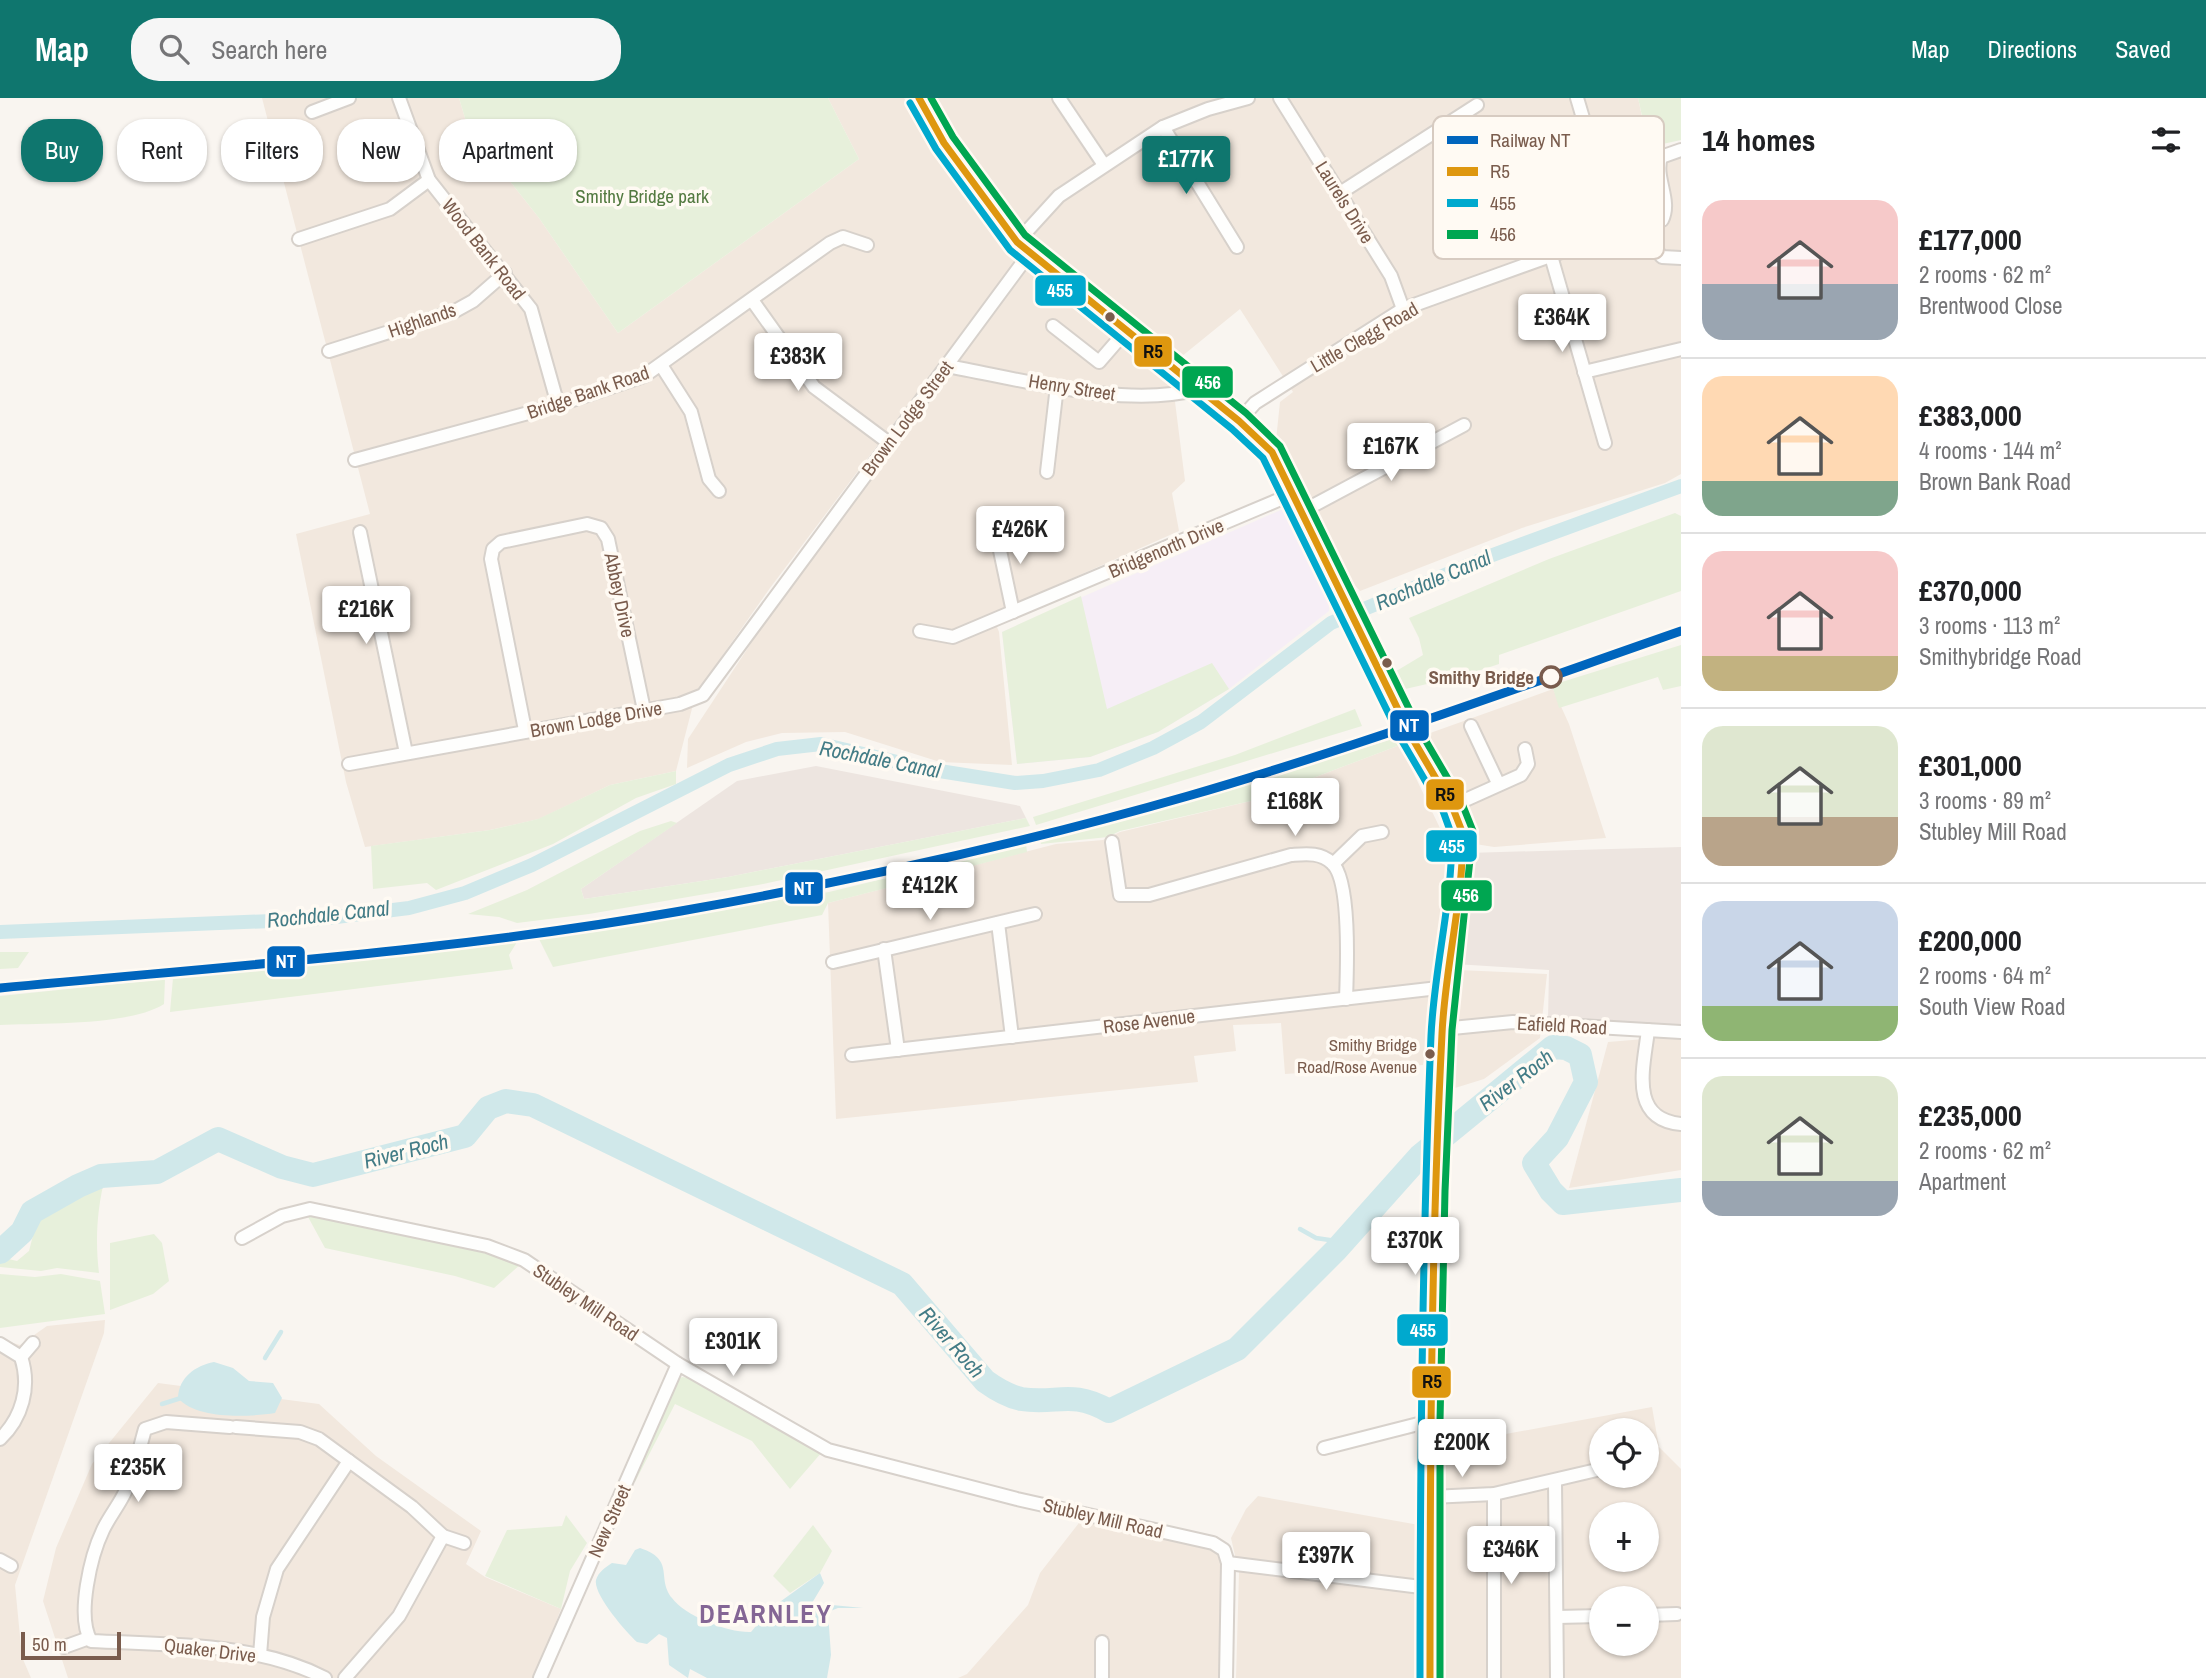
<!DOCTYPE html>
<meta charset="utf-8">
<style>
:root{--surface:#fff;--page:#f6f6f6;--text:#202124;--muted:#757577;--line:#e0e0e0;--accent:#0f766e}
body{margin:0;font-family:"Archivo Narrow",sans-serif;background:var(--page);color:var(--text);height:100vh;display:flex;flex-direction:column;font-size:26px;white-space:nowrap}
*{box-sizing:border-box;margin:0}
p{font-size:23px;color:var(--muted)}
.icon{flex:none;width:38px;height:38px;fill:none;stroke:currentColor;stroke-width:2;stroke-linecap:round;stroke-linejoin:round}
.map{position:relative;flex:1;overflow:hidden}
.details{display:flex;flex-direction:column;background:var(--surface);width:525px}
.details>*{flex:none}
.guide{position:absolute;left:21px;top:21px;width:665px;height:63px;display:flex;gap:14px}
.tools{position:absolute;left:1589px;top:1320px;display:grid;gap:14px}
.tools a{display:grid;place-items:center;width:70px;height:70px;border-radius:50%;background:var(--surface);box-shadow:0 2px 5px #0004;font-size:35px}
.scale{position:absolute;left:21px;bottom:18px;width:100px;box-sizing:border-box;padding-left:7px;border:4px solid #7a5c4d;border-top:0;font-size:19px;line-height:24px;white-space:nowrap;color:#7a5c4d;-webkit-text-stroke:5px #fffaf3;paint-order:stroke}
.price{position:absolute;translate:-50% -60px;padding:0 16px;border-radius:7px;background:#fff;color:#222;font-size:23px;line-height:46px;filter:drop-shadow(0 2px 4px #0008)}
.price::after{content:'';position:absolute;left:50%;top:42px;width:21px;height:16px;margin-left:-10px;background:inherit;clip-path:polygon(0 0,100% 0,50% 100%)}
.price.active{background:var(--accent);color:#fff}
ul{padding:0;list-style:none}
li{display:flex;align-items:center;gap:21px;height:175px;padding:0 21px}
li+li{border-top:2px solid var(--line)}
li span{display:grid;place-items:center;flex:none;width:196px;height:140px;border-radius:21px;color:#555}
li>.icon{margin-inline-start:auto}
span .icon{width:84px;height:84px;fill:#fffc;stroke-width:1}
li b{font-size:30px}
h2{display:flex;justify-content:space-between;align-items:center;height:84px;padding:0 21px;font-size:30px}
.pill{padding:0 24px;border-radius:28px;background:var(--surface);box-shadow:0 2px 5px #0004;font-size:24px;line-height:63px}
.pill.active{background:var(--accent);color:#fff}
header{display:flex;align-items:center;gap:42px;box-sizing:border-box;height:98px;padding:0 35px;background:var(--accent);color:#fff}
header strong{font-size:33px}
nav{display:flex;gap:38px;margin-inline-start:auto;font-size:24px}
.search{width:490px;height:63px;background:var(--page);display:flex;align-items:center;gap:18px;box-sizing:border-box;padding:0 24px;border-radius:28px;color:var(--muted);font-size:26px}
main{display:flex;flex:1;min-height:0}
.map>svg:first-child{display:block}
.residential{fill:#f2e8de;fill-rule:evenodd}
.industrial{fill:#ede5e0}
.education{fill:#f6eef6}
.green{fill:#e7f0db}
.water{fill:#d0e8ea}
.lines{fill:none;stroke-linecap:round;stroke-linejoin:round}
.stream{stroke:#d0e8ea;stroke-width:4.5}
.canal{stroke:#d0e8ea;stroke-width:14}
.river{stroke:#d0e8ea;stroke-width:24}
.minor-casing{stroke:#d7d1cb;stroke-width:16}
.tertiary-casing{stroke:#d7d1cb;stroke-width:19}
.minor{stroke:#fefefd;stroke-width:12}
.tertiary{stroke:#fefefd;stroke-width:16}
.bus-1-casing{stroke:#fffaf3;stroke-width:12}
.bus-2-casing{stroke:#fffaf3;stroke-width:12}
.bus-3-casing{stroke:#fffaf3;stroke-width:12}
.bus-1{stroke:#de970f;stroke-width:7}
.bus-2{stroke:#00a9ce;stroke-width:7}
.bus-3{stroke:#00a651;stroke-width:7}
.rail-1-casing{stroke:#fffaf3;stroke-width:14}
.rail-1{stroke:#0065bd;stroke-width:9}
.bus-dot{fill:#7a5c4d;stroke:#fffaf3;stroke-width:2.5}
.stop-dot{fill:#fffaf3;stroke:#7a5c4d;stroke-width:3.5}
.labels{text-anchor:middle;dominant-baseline:central;stroke-width:7;stroke-linejoin:round;paint-order:stroke}
.bus-label{font-size:17px;fill:#7a5c4d;stroke:#fffaf3;text-anchor:end}
.park-label{font-size:19px;fill:#537a41;stroke:#fffaf3}
.street-label{font-size:19px;fill:#7a5c4d;stroke:#fffaf3}
.stop-label{font-size:19px;font-weight:bold;fill:#7a5c4d;stroke:#fffaf3;text-anchor:end}
.water-label{font-size:21px;font-style:italic;fill:#437c86;stroke:#fffaf3}
.district-label{font-size:26px;font-weight:bold;letter-spacing:2px;fill:#846695;stroke:#fffaf3}
.key{fill:#fffaf3;stroke:#d7cbc1;stroke-width:2}
.key-label{font-size:19px;fill:#7a5c4d}
.line-badge{stroke:#fffaf3;stroke-width:2.5}
.badge-label{font-size:19px;text-anchor:middle;font-weight:bold;fill:#fff}
.pale-badge-label{font-size:19px;text-anchor:middle;font-weight:bold;fill:#111}
</style>
<header>
<strong>Map</strong>
<div class="search"><svg class="icon" aria-label="search" viewBox="0 0 24 24"><circle cx="10" cy="10" r="6"/><path d="M15 15l6 6"/></svg>Search here</div>
<nav><a>Map</a><a>Directions</a><a>Saved</a></nav>
</header>
<main>
<div class="map">
<svg width="1681" height="1580" viewBox="0 0 1681 1580">
<rect width="100%" height="100%" fill="#f9f5f0"/>
<g class="residential">
<polygon points="262,0 459,0 468,30 539,120 618,235 859,61 828,0 904,0 1006,145 1019,159 770,490 696,595 676,673 610,687 539,721 490,732 365,749 346,684 296,436 370,416"/>
<polygon points="929,0 1638,0 1649,52 1681,58 1681,376 1665,385 1522,430 1360,493 1342,473 1295,372 1276,342 1280,304 1293,294 1240,211 1176,263 1031,146 973,77"/>
<polygon points="1029,169 1172,280 1185,383 1172,395 1179,433 992,516 999,534 1012,667 940,664 845,634 782,635 746,644 687,670 688,641 769,518"/>
<polygon points="1553,591 1569,626 1606,740 1494,749 1469,745 1467,716 1419,639"/>
<polygon points="1400,647 1451,753 1423,967 1285,976 1281,925 1233,927 1236,953 1194,958 1198,984 836,1021 828,805 1056,746 1103,742 1120,734 1255,702"/>
<polygon points="1459,872 1547,876 1540,940 1484,981 1455,990"/>
<polygon points="1681,938 1681,1072 1569,1090 1608,944"/>
<polygon points="105,1222 104,1235 15,1487 22,1559 31,1580 0,1580 0,1241 20,1247 47,1228"/>
<polygon points="158,1285 319,1306 376,1358 481,1433 466,1466 485,1479 561,1511 534,1580 68,1580 43,1503 56,1450 92,1366"/>
<path d="M1652,1309L1659,1349L1681,1371V1580H1441V1348ZM1601,1332H1647V1377H1601ZM1601,1416H1647V1461H1601ZM1601,1500H1647V1545H1601Z"/>
<polygon points="1258,1398 1419,1427 1420,1580 1236,1580 1239,1475 1231,1440 1246,1411"/>
<polygon points="1082,1421 1221,1452 1220,1580 958,1580 967,1576 1028,1507 1040,1475"/>
</g>
<g class="industrial">
<polygon points="816,668 1020,708 1026,720 728,779 584,801 581,791 737,683"/>
<polygon points="1681,749 1681,927 1548,922 1549,872 1455,866 1467,755"/>
</g>
<polygon class="education" points="1290,408 1329,496 1329,513 1229,591 1158,634 1090,659 1017,666 1002,534"/>
<g class="green">
<polygon points="459,0 828,0 859,61 618,235 539,120 468,30"/>
<polygon points="1638,0 1681,0 1681,42 1649,49"/>
<polygon points="1675,415 1681,418 1681,493 1499,557 1499,566 1466,577 1401,592 1393,575 1423,557 1419,540 1409,520 1549,461"/>
<polygon points="1081,498 1107,611 1212,565 1229,591 1158,634 1090,659 1017,666 1002,534"/>
<polygon points="1681,547 1681,588 1663,592 1658,579 1559,610 1552,587"/>
<polygon points="1355,611 1362,628 1036,727 1033,719 1235,657"/>
<polygon points="1396,640 1400,647 1255,702 1120,733 1108,739 1041,746 1040,743 1228,692"/>
<polygon points="676,673 676,686 636,700 553,746 436,792 427,785 373,791 371,748 490,732 538,721 610,687"/>
<polygon points="1026,720 1030,728 758,787 589,816 517,825 499,819 468,816 527,792 640,733 671,723 677,725 581,791 584,801 728,779"/>
<polygon points="1026,746 1027,754 828,805 822,817 553,869 539,841 829,794"/>
<polygon points="517,844 509,857 513,871 170,914 173,880"/>
<polygon points="0,854 29,854 18,870 0,871"/>
<path d="M165,881L164,906C130,928 42,925 0,927V898Z"/>
<path d="M105,1079C97,1112 95,1142 99,1175L57,1170L41,1173L0,1169V1159L17,1163L29,1153L39,1114Z"/>
<polygon points="315,1115 500,1157 522,1165 494,1190 455,1178 325,1150 307,1117"/>
<polygon points="154,1136 162,1145 169,1183 153,1196 110,1212 110,1145"/>
<polygon points="0,1176 35,1179 61,1176 100,1183 105,1216 0,1230"/>
<polygon points="682,1279 695,1281 822,1354 790,1391 752,1343 675,1306 635,1384 632,1381 674,1284"/>
<polygon points="566,1417 587,1445 570,1473 561,1511 485,1478 507,1432 562,1428"/>
<polygon points="813,1427 832,1453 820,1475 790,1495 773,1478"/>
</g>
<g class="water">
<path d="M214,1264L233,1270L249,1283L273,1285L282,1300L275,1315C249,1319 197,1322 178,1300C179,1279 195,1268 214,1264Z"/>
<path d="M640,1450C676,1462 656,1480 672,1500C685,1518 729,1535 751,1534L770,1511L820,1475L824,1485L812,1505L863,1510H838L828,1514L831,1557L827,1580H707L690,1571L688,1580L669,1567L667,1540L659,1536L647,1546L637,1544C626,1534 593,1496 596,1482C598,1474 606,1469 612,1465L626,1467L635,1452Z"/>
</g>
<g class="lines">
<g class="stream">
<polyline points="1300,1131 1316,1140 1343,1144"/>
<polyline points="265,1260 281,1234"/>
<polyline points="162,1306 181,1300"/>
</g>
<polyline class="canal" points="0,834 320,821 409,810 465,795 532,767 729,667 777,651 821,646 927,671 1015,685 1043,683 1099,672 1153,650 1201,624 1331,525 1490,458 1681,388"/>
<path class="river" d="M0,1154L22,1134L32,1114L78,1088L101,1078L157,1074L218,1041L282,1069L313,1077L465,1038L488,1010L506,1003L533,1007L902,1186L985,1283C996,1291 1008,1298 1021,1301C1057,1307 1070,1291 1109,1313L1237,1251L1336,1152L1420,1058L1553,949L1566,950L1580,957L1586,984L1557,1040L1534,1065L1551,1093L1563,1105L1681,1092"/>
<defs>
<g id="minor">
<polyline points="399,0 429,82 531,211 558,307"/>
<polyline points="1059,0 1104,67"/>
<polyline points="1280,0 1391,178 1403,211"/>
<polyline points="1577,0 1617,134"/>
<polyline points="312,14 349,0"/>
<polyline points="1163,29 1237,149"/>
<polyline points="1340,95 1477,7"/>
<path d="M1649,126L1662,122C1672,102 1654,80 1661,59L1681,52"/>
<polyline points="299,141 390,111 429,82"/>
<polyline points="1017,144 1059,98 1163,29 1208,11 1248,0"/>
<polyline points="1551,158 1605,345"/>
<polyline points="752,202 814,289 889,345"/>
<polyline points="1053,228 1099,264 1125,234"/>
<polyline points="329,253 455,213 473,203 505,175"/>
<polyline points="661,267 691,314 709,381 719,393"/>
<path d="M947,268C1020,281 1126,311 1198,291"/>
<polyline points="1584,274 1681,251"/>
<polyline points="1239,323 1255,305 1403,211 1617,134 1649,126 1657,153 1662,159 1681,160"/>
<polyline points="355,362 558,307 644,278 830,145 843,139 867,147"/>
<polyline points="1047,374 1057,288"/>
<polyline points="1303,413 1464,327"/>
<polyline points="995,429 1013,514"/>
<polyline points="360,434 406,655"/>
<polyline points="920,533 953,539 1295,395"/>
<polyline points="1471,628 1498,685"/>
<polyline points="525,632 491,461 493,451 501,444 587,426 601,430 608,441 644,612"/>
<polyline points="349,666 680,606 703,597 1029,156"/>
<polyline points="1452,708 1521,677 1528,666 1525,651"/>
<path d="M1112,744L1120,797H1149L1291,757C1306,756 1320,754 1332,765C1351,782 1347,874 1346,901"/>
<polyline points="1333,766 1362,738 1382,734"/>
<polyline points="998,825 1012,939"/>
<polyline points="884,851 898,952"/>
<polyline points="833,864 1035,816"/>
<polyline points="1442,931 1513,924 1681,934"/>
<path d="M1648,932C1644,968 1628,1021 1681,1026"/>
<polyline points="852,957 1447,889"/>
<polyline points="242,1140 282,1118 310,1111 487,1148 524,1162 678,1266 828,1352 1017,1401 1213,1445 1224,1452 1228,1465 1226,1580"/>
<path d="M0,1246L21,1259C31,1289 22,1320 0,1341"/>
<polyline points="21,1259 33,1245"/>
<path d="M230,1329L166,1324L145,1331C139,1352 135,1374 125,1394C119,1407 109,1419 103,1432C91,1457 76,1518 91,1543C167,1547 256,1544 325,1580"/>
<polyline points="236,1329 300,1334 319,1341 412,1409 443,1438 464,1445"/>
<polyline points="1324,1350 1430,1323"/>
<polyline points="1555,1384 1557,1580"/>
<polyline points="1431,1399 1494,1396 1601,1371"/>
<polyline points="0,1462 11,1468"/>
<polyline points="1228,1465 1429,1490"/>
<polyline points="1647,1517 1677,1516"/>
<polyline points="1557,1519 1601,1518"/>
<polyline points="64,1549 89,1540"/>
<polyline points="260,1557 263,1519 277,1471 349,1363"/>
<polyline points="345,1580 399,1518 443,1438"/>
<polyline points="540,1580 678,1266"/>
<polyline points="1102,1580 1102,1544"/>
<polyline points="1494,1580 1494,1396"/>
</g>
<polyline id="tertiary" points="919,0 944,45 1017,144 1239,323 1272,354 1411,638 1452,708 1463,736 1463,752 1442,931 1435,1093 1430,1323 1430,1580"/>
</defs>
<use href="#minor" class="minor-casing"/>
<use href="#tertiary" class="tertiary-casing"/>
<use href="#minor" class="minor"/>
<use href="#tertiary" class="tertiary"/>
<defs>
<path id="bus-1" d="M919,0L944,45L1017,144L1239,323L1272,354L1411,638L1452,708L1463,736C1463,803 1445,869 1442,936C1431,1150 1430,1365 1430,1580"/>
<path id="bus-2" d="M910,5L936,51L1010,152L1232,331L1263,360L1402,643L1443,713L1452,738C1452,805 1434,871 1431,938C1422,1152 1420,1366 1420,1580"/>
<polyline id="bus-3" points="931,0 953,39 1025,137 1246,315 1280,348 1420,633 1461,703 1473,733 1452,932 1445,1093 1440,1323 1440,1580"/>
</defs>
<use href="#bus-1" class="bus-1-casing"/>
<use href="#bus-2" class="bus-2-casing"/>
<use href="#bus-3" class="bus-3-casing"/>
<use href="#bus-1" class="bus-1"/>
<use href="#bus-2" class="bus-2"/>
<use href="#bus-3" class="bus-3"/>
<defs>
<path id="rail-1" d="M0,890C227,868 456,853 681,813C851,783 1021,746 1188,698C1354,650 1517,590 1681,533"/>
</defs>
<use href="#rail-1" class="rail-1-casing"/>
<use href="#rail-1" class="rail-1"/>
</g>
<g class="bus-dot">
<circle cx="1110" cy="219" r="6"/>
<circle cx="1387" cy="565" r="6"/>
<circle cx="1430" cy="956" r="6"/>
</g>
<circle class="stop-dot" cx="1551" cy="579" r="10"/>
<g class="labels">
<g class="bus-label">
<text x="1417" y="946">Smithy Bridge<tspan x="1417" dy="22">Road/Rose Avenue</tspan></text>
</g>
<g class="park-label">
<text x="642" y="98">Smithy Bridge park</text>
</g>
<g class="street-label">
<text transform="translate(1345 104) rotate(58)">Laurels Drive</text>
<text transform="translate(484 151) rotate(52)">Wood Bank Road</text>
<text transform="translate(422 222) rotate(-19)">Highlands</text>
<text transform="translate(1364 239) rotate(-30)">Little Clegg Road</text>
<text transform="translate(1072 289) rotate(9)">Henry Street</text>
<text transform="translate(588 294) rotate(-19)">Bridge Bank Road</text>
<text transform="translate(907 320) rotate(-53)">Brown Lodge Street</text>
<text transform="translate(1166 450) rotate(-23)">Bridgenorth Drive</text>
<text transform="translate(620 497) rotate(78)">Abbey Drive</text>
<text transform="translate(596 621) rotate(-10)">Brown Lodge Drive</text>
<text transform="translate(1149 923) rotate(-7)">Rose Avenue</text>
<text transform="translate(1562 927) rotate(3)">Eafield Road</text>
<text transform="translate(586 1204) rotate(34)">Stubley Mill Road</text>
<text transform="translate(1103 1420) rotate(13)">Stubley Mill Road</text>
<text transform="translate(609 1423) rotate(-66)">New Street</text>
<text transform="translate(210 1552) rotate(7)">Quaker Drive</text>
</g>
<g class="stop-label">
<text x="1534" y="579">Smithy Bridge</text>
</g>
<g class="water-label">
<text transform="translate(1433 482) rotate(-23)">Rochdale Canal</text>
<text transform="translate(880 661) rotate(11)">Rochdale Canal</text>
<text transform="translate(328 816) rotate(-6)">Rochdale Canal</text>
<text transform="translate(1516 982) rotate(-37)">River Roch</text>
<text transform="translate(406 1053) rotate(-14)">River Roch</text>
<text transform="translate(952 1244) rotate(49)">River Roch</text>
</g>
<g class="district-label">
<text x="766" y="1515">DEARNLEY</text>
</g>
</g>
<rect x="1433" y="18" width="231" height="143" rx="10" class="key"/>
<rect x="1447" y="38" width="31" height="8" fill="#0065bd"/>
<rect x="1447" y="69" width="31" height="9" fill="#de970f"/>
<rect x="1447" y="101" width="31" height="8" fill="#00a9ce"/>
<rect x="1447" y="132" width="31" height="9" fill="#00a651"/>
<g class="key-label">
<text x="1490" y="49">Railway NT</text>
<text x="1490" y="80">R5</text>
<text x="1490" y="112">455</text>
<text x="1490" y="143">456</text>
</g>
<g class="line-badge">
<rect x="1034" y="176" width="53" height="33" rx="7" fill="#00a9ce"/>
<rect x="1133" y="237" width="40" height="33" rx="7" fill="#de970f"/>
<rect x="1181" y="267" width="53" height="34" rx="7" fill="#00a651"/>
<rect x="1389" y="611" width="41" height="33" rx="7" fill="#0065bd"/>
<rect x="1425" y="680" width="40" height="33" rx="7" fill="#de970f"/>
<rect x="1425" y="731" width="53" height="34" rx="7" fill="#00a9ce"/>
<rect x="784" y="773" width="40" height="34" rx="7" fill="#0065bd"/>
<rect x="1440" y="781" width="53" height="33" rx="7" fill="#00a651"/>
<rect x="266" y="847" width="40" height="33" rx="7" fill="#0065bd"/>
<rect x="1396" y="1215" width="53" height="34" rx="7" fill="#00a9ce"/>
<rect x="1411" y="1267" width="41" height="34" rx="7" fill="#de970f"/>
</g>
<g class="badge-label">
<text x="1060" y="199">455</text>
<text x="1208" y="291">456</text>
<text x="1409" y="634">NT</text>
<text x="1452" y="755">455</text>
<text x="804" y="797">NT</text>
<text x="1466" y="804">456</text>
<text x="286" y="870">NT</text>
<text x="1423" y="1239">455</text>
</g>
<g class="pale-badge-label">
<text x="1153" y="260">R5</text>
<text x="1445" y="703">R5</text>
<text x="1432" y="1290">R5</text>
</g>
</svg>
<div class="tools">
<a><svg class="icon" aria-label="locate" viewBox="0 0 24 24"><circle cx="12" cy="12" r="6"/><path d="M12 2v4M12 18v4M2 12h4M18 12h4"/></svg></a>
<a>+</a>
<a>−</a>
</div>
<div class="scale">50 m</div>
<b class="price active" style="left:1186px;top:98px">£177K</b>
<b class="price" style="left:1562px;top:256px">£364K</b>
<b class="price" style="left:798px;top:295px">£383K</b>
<b class="price" style="left:1391px;top:385px">£167K</b>
<b class="price" style="left:1020px;top:468px">£426K</b>
<b class="price" style="left:366px;top:548px">£216K</b>
<b class="price" style="left:1295px;top:740px">£168K</b>
<b class="price" style="left:930px;top:824px">£412K</b>
<b class="price" style="left:1415px;top:1179px">£370K</b>
<b class="price" style="left:733px;top:1280px">£301K</b>
<b class="price" style="left:1462px;top:1381px">£200K</b>
<b class="price" style="left:138px;top:1406px">£235K</b>
<b class="price" style="left:1511px;top:1488px">£346K</b>
<b class="price" style="left:1326px;top:1494px">£397K</b>
<div class="guide">
<a class="pill active">Buy</a>
<a class="pill">Rent</a>
<a class="pill">Filters</a>
<a class="pill">New</a>
<a class="pill">Apartment</a>
</div>
</div>
<section class="details">
<h2>14 homes<svg class="icon" aria-label="filters" viewBox="0 0 24 24"><path d="M4 7h16M4 17h16"/><circle cx="9" cy="7" r="2"/><circle cx="15" cy="17" r="2"/></svg></h2>
<ul>
<li><span style="background:linear-gradient(#f6c9c9 60%,#9aa5b1 0)"><svg class="icon" aria-label="home" viewBox="0 0 24 24"><path d="M3 11l9-7 9 7M6 9v11h12V9"/></svg></span><div><b>£177,000</b><p>2 rooms · 62 m²</p><p>Brentwood Close</p></div></li>
<li><span style="background:linear-gradient(#ffd9b3 75%,#7fa58c 0)"><svg class="icon" aria-label="home" viewBox="0 0 24 24"><path d="M3 11l9-7 9 7M6 9v11h12V9"/></svg></span><div><b>£383,000</b><p>4 rooms · 144 m²</p><p>Brown Bank Road</p></div></li>
<li><span style="background:linear-gradient(#f6c9c9 75%,#c2b280 0)"><svg class="icon" aria-label="home" viewBox="0 0 24 24"><path d="M3 11l9-7 9 7M6 9v11h12V9"/></svg></span><div><b>£370,000</b><p>3 rooms · 113 m²</p><p>Smithybridge Road</p></div></li>
<li><span style="background:linear-gradient(#dfe7d0 65%,#b9a48a 0)"><svg class="icon" aria-label="home" viewBox="0 0 24 24"><path d="M3 11l9-7 9 7M6 9v11h12V9"/></svg></span><div><b>£301,000</b><p>3 rooms · 89 m²</p><p>Stubley Mill Road</p></div></li>
<li><span style="background:linear-gradient(#c9d6e8 75%,#8fb573 0)"><svg class="icon" aria-label="home" viewBox="0 0 24 24"><path d="M3 11l9-7 9 7M6 9v11h12V9"/></svg></span><div><b>£200,000</b><p>2 rooms · 64 m²</p><p>South View Road</p></div></li>
<li><span style="background:linear-gradient(#dfe7d0 75%,#9aa5b1 0)"><svg class="icon" aria-label="home" viewBox="0 0 24 24"><path d="M3 11l9-7 9 7M6 9v11h12V9"/></svg></span><div><b>£235,000</b><p>2 rooms · 62 m²</p><p>Apartment</p></div></li>
</ul>
</section>
</main>
